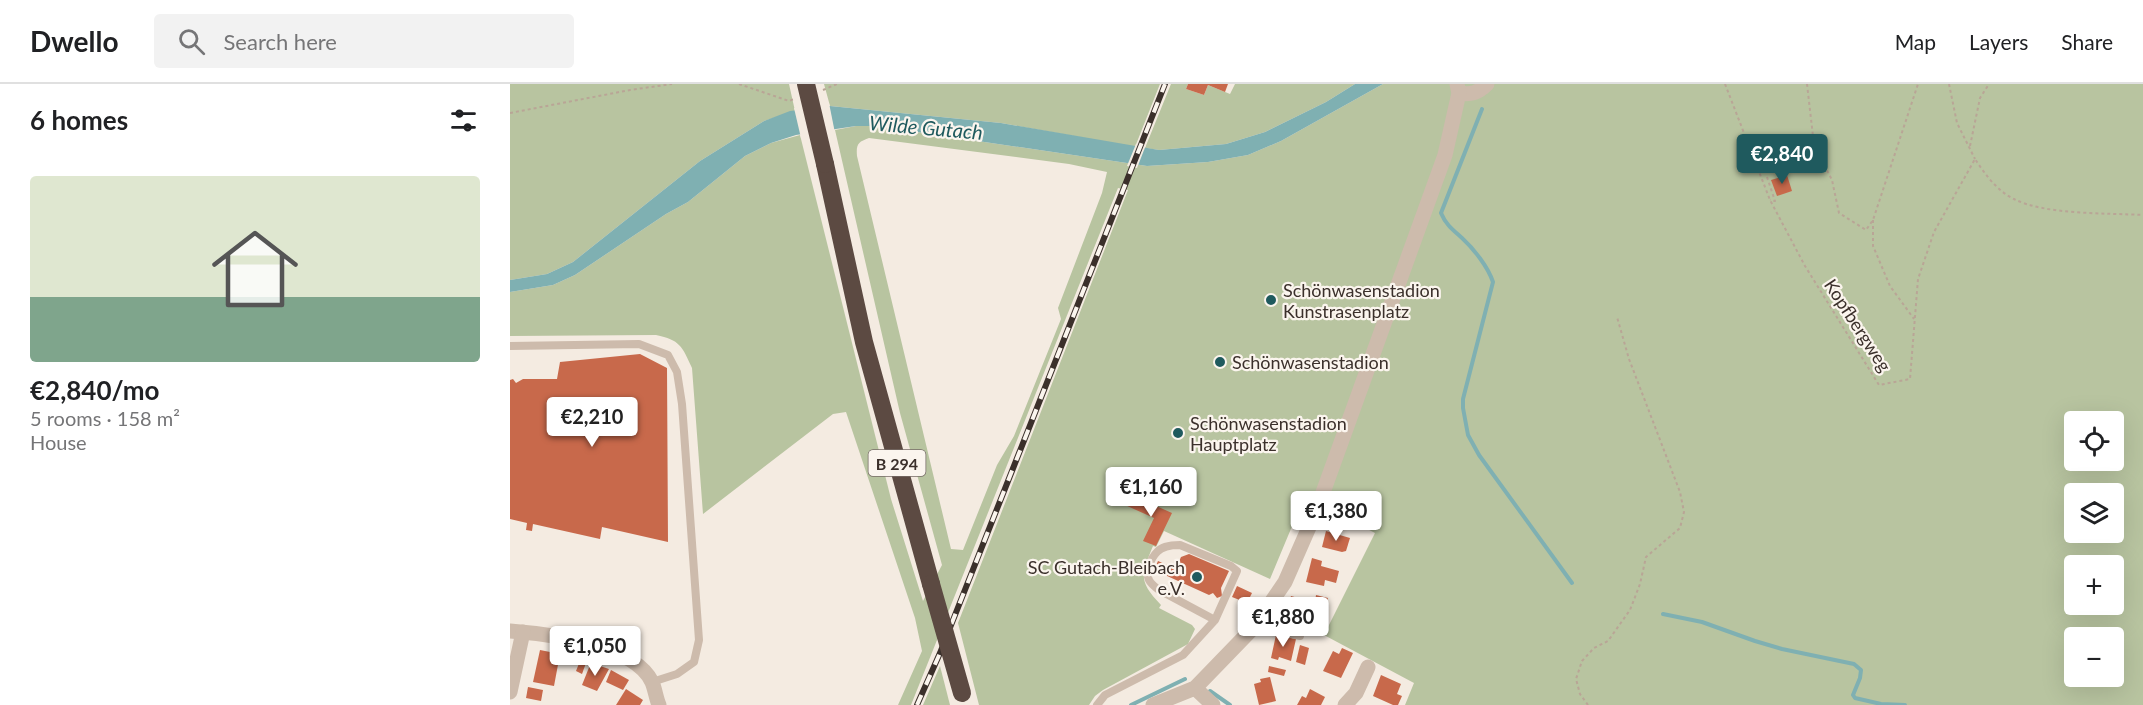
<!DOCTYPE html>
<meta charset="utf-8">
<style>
:root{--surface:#fff;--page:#f2f2f2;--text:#202124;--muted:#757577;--line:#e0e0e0;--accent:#1f5a5e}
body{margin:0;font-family:Lato,sans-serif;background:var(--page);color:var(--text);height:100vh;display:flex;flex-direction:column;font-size:22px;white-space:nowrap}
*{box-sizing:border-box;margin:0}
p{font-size:20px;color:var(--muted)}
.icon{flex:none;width:33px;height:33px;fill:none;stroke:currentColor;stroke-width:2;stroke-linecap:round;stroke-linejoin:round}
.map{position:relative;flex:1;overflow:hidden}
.side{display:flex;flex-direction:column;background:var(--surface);width:510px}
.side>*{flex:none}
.buttons{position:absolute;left:1554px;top:327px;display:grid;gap:12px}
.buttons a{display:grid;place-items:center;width:60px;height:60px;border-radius:6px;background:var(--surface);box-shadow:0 6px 24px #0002;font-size:30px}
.price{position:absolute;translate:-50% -51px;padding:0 14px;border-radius:6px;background:#fff;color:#222;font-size:20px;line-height:39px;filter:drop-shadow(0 2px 3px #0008)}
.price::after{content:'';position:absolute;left:50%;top:36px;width:18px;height:14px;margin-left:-9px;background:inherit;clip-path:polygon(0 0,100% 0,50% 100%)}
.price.selected{background:var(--accent);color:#fff}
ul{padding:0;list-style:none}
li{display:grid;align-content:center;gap:12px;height:318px;padding:0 30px}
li+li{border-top:2px solid var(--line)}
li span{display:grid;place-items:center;height:186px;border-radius:6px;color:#555}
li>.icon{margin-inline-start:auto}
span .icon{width:108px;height:108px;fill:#fffc;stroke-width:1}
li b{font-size:26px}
h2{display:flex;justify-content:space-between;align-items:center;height:72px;padding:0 30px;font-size:26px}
header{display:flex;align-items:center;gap:36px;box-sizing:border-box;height:84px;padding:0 30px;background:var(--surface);border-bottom:2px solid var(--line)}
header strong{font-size:28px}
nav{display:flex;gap:33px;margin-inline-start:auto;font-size:21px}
.search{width:420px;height:54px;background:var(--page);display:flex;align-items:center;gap:15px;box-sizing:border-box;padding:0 21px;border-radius:6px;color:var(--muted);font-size:22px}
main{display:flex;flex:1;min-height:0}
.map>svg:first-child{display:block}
.green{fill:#b8c4a0;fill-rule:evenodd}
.water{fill:#7fb0b2}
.pier{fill:#f4ebe1}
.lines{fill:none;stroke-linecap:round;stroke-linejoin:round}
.stream{stroke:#7fb0b2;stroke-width:4}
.building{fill:#c8694b}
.path{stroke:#b9a596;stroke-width:2;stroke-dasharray:3 3;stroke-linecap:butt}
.lane{stroke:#cdbbac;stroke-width:8}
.street{stroke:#cdbbac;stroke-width:15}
.highway{stroke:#5c4a42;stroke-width:18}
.rail-casing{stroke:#3b302b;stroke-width:6}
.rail{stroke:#fbf5ee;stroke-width:4;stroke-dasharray:11;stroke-linecap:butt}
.highway-bridge{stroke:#5c4a42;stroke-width:18}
.poi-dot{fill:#1f5a5e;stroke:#fbf5ee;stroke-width:2}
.labels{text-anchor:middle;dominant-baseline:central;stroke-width:4.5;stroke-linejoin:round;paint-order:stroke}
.shield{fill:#fbf5ee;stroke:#756b66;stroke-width:1.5}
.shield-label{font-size:16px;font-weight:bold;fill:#3b302b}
.poi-label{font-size:18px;fill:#3b302b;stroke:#fbf5ee;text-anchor:start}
.street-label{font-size:18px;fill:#3b302b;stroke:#fbf5ee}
.water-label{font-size:20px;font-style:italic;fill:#1f5a5e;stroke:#fbf5ee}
</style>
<header>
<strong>Dwello</strong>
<div class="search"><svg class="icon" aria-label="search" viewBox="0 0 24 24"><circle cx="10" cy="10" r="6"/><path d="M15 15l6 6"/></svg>Search here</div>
<nav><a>Map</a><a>Layers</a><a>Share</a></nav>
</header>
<main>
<section class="side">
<h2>6 homes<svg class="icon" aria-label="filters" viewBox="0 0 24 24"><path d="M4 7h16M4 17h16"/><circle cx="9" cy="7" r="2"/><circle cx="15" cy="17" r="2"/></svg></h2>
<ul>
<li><span style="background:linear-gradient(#dfe7d0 65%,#7fa58c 0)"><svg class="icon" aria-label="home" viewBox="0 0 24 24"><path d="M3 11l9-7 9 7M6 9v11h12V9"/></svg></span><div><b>€2,840/mo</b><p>5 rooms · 158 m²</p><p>House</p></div></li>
</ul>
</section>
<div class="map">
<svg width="1633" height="621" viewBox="0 0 1633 621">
<rect width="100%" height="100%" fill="#f4ebe1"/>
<g class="green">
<polygon points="0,0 279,0 285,27 254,37 190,77 63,178 37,190 0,196"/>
<polygon points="314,0 650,0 625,63 491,39 320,22"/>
<polygon points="661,0 678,0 676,5 694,11 698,1 720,10 725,0 845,0 816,18 755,48 716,60 649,66 635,64"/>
<path d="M873,0H1633V621H895L904,599L814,551L865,449L819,425L793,416L760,495L654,447L646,463L643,462C631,491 628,497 651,521L649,524L682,541L685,545L678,560L593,606L585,612L579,621H469L448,539L618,106L608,104L401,621H388L412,567L405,534L336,328L323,330L193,430L182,284C172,262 170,256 146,251L0,252V208L43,201L65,191L156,130L178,118L235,72L261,59L290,51L381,415L413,517L432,481L390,329L325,46L346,42H367L637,82L698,78L738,71L771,57ZM359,54L559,80L597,88L592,109L548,224L551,235L504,352L487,381L453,466L441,465L347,72C346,60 348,58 359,54ZM1564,338H1604V376H1564ZM1564,410H1604V448H1564ZM1564,482H1604V520H1564ZM1564,554H1604V592H1564Z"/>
<polygon points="430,582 440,621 413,621"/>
</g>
<polygon class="water" points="845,0 873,0 771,57 738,71 698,78 637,82 367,42 346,42 286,51 261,59 235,72 178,118 156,130 65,191 43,201 0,208 0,196 37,190 63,178 190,77 254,37 280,27 320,22 491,39 649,66 716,60 755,48 816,18"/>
<g class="pier">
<polygon points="319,19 325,49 291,54 284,24"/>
<polygon points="626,60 636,61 627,84 617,82"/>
</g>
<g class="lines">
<g class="stream">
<path d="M972,25L931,129C936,141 943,146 952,154C964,165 978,183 983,198L953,315V324L958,351L969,371L1062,499"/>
<polyline points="1153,530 1192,538 1245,557 1272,565 1344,580 1351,586 1350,594 1343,611 1345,614 1371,620 1395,621"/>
<polyline points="700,607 720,621"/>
<polyline points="621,621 675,595"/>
</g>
</g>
<g class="building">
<polygon points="678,0 718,0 715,8 698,1 694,11 676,5"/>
<polygon points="1277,91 1282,107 1267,112 1261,96"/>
<polygon points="130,270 157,284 158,458 92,443 90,455 23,440 22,447 16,446 17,439 0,435 0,296 3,295 6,299 13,295 47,295 50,278"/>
<polygon points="619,410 662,429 646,462 633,457 644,434 615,421"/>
<polygon points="816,447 840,454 836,467 832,468 812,463"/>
<polygon points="679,470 719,487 711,504 712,512 707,514 703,509 699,511 644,486 648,477 675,489 676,486 667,482 671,473"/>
<polygon points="802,474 812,477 811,482 829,487 826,499 815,496 814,502 796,498"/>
<polygon points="727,502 742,509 737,519 722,513"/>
<polygon points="806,511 818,514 816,520 805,518"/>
<polygon points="781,512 802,518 795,534 782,530 781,535 775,533"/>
<polygon points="766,551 786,555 781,577 769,573 768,576 761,574"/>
<polygon points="790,561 799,564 795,581 786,578"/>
<polygon points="832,564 843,569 831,594 813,587 823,567 829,570"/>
<polygon points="30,566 50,570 44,602 23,598"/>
<polygon points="70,577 76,579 72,590 66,587"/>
<polygon points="80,581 86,584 87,581 99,585 87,607 72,601"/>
<polygon points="759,582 776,586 774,592 758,588"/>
<polygon points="101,586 119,596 113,606 96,598"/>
<polygon points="871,591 891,600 887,610 892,612 888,621 883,621 863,612"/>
<polygon points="760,593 766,617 749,621 744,600 751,598 750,595"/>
<polygon points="18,603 33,606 31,617 16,614"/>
<polygon points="116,605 133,616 130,621 106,621"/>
<polygon points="800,605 815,613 811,621 787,621 792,612 796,614"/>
</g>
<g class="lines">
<g class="path">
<polyline points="229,0 279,17 284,15"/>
<path d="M1215,0L1260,116L1295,182L1369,301L1400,295L1408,195L1424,148L1465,75C1475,90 1487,107 1504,115C1535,131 1597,129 1633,131"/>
<polyline points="1297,0 1304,61 1322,96 1329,129 1356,146 1363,136 1408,0"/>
<polyline points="1439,0 1447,39 1465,75"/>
<polyline points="313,6 327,0"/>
<polyline points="0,29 120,6 162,0"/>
<polyline points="1460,62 1470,14 1479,0"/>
<polyline points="1257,93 1265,117 1260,116"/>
<polyline points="1363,136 1363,162 1380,202 1404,235"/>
<polyline points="1078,621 1070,610 1066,595 1072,577 1084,564 1098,557 1120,526 1130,500 1136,473 1170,444 1174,428 1170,408 1119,275 1107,233"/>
</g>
<g class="lane">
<polyline points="0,262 129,260 158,271 167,288 172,320 189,556 184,578 167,590 142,598"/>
<polyline points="745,542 790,552"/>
<path d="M587,621L595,611L673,571L705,536L727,487L721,482L670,461C662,461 652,462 647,468C641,474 635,488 639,496C641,500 645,503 649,506L705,536"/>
</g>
<g class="street">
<path d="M949,9C961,11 968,9 977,0"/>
<path d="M0,547C38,550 124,560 142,598C145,605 146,614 149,621"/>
<polyline points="685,604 703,621"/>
<polyline points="0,608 13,548"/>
<polyline points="643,621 685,604 745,542 775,498 807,425 935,71 949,9 947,0"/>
<polyline points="835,621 846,609 858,583"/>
</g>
<polyline class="highway" points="315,80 354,258 421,500"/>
<defs>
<polyline id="rail" points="407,621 430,569 655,0"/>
</defs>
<use href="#rail" class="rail-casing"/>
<use href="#rail" class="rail"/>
<g class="highway-bridge">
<polyline points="296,0 315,80"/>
<polyline points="421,500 452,609"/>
</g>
</g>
<g class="poi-dot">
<circle cx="761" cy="216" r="6"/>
<circle cx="710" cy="278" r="6"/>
<circle cx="668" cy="349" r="6"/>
<circle cx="687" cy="493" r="6"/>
</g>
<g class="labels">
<rect class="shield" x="358.5" y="366" width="57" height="26" rx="4.5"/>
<g class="shield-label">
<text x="387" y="379">B 294</text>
</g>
<g class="poi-label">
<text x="773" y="206">Schönwasenstadion<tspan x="773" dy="21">Kunstrasenplatz</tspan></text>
<text x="722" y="278">Schönwasenstadion</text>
<text x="680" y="339">Schönwasenstadion<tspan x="680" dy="21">Hauptplatz</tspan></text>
<text x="675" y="483" text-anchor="end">SC Gutach-Bleibach<tspan x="675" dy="21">e.V.</tspan></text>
</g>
<g class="street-label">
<text transform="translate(1348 241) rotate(57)">Kopfbergweg</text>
</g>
<g class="water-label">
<text transform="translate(416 43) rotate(5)">Wilde Gutach</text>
</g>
</g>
</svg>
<div class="buttons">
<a><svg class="icon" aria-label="locate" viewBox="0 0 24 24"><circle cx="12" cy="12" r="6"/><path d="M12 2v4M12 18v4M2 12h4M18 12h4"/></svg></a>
<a><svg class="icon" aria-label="layers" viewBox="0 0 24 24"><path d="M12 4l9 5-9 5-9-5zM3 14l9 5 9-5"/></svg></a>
<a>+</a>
<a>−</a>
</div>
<b class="price selected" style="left:1272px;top:101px">€2,840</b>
<b class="price" style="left:82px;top:364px">€2,210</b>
<b class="price" style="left:641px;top:434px">€1,160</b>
<b class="price" style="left:826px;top:458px">€1,380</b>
<b class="price" style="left:773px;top:564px">€1,880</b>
<b class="price" style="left:85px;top:593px">€1,050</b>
</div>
</main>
